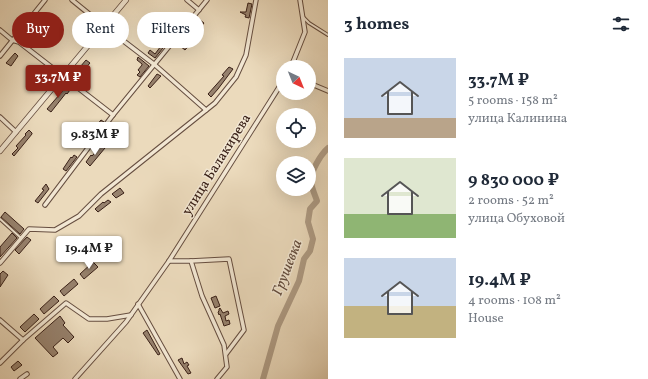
<!DOCTYPE html>
<meta charset="utf-8">
<style>
:root{--surface:#fff;--page:#f6f6f7;--text:#1f2937;--muted:#747a83;--accent:#8f2418}
body{margin:0;font-family:Vollkorn,serif;background:var(--page);color:var(--text);height:100vh;display:flex;flex-direction:column;font-size:15px;white-space:nowrap}
*{box-sizing:border-box;margin:0}
p{font-size:13px;color:var(--muted)}
.icon{flex:none;width:22px;height:22px;fill:none;stroke:currentColor;stroke-width:2;stroke-linecap:round;stroke-linejoin:round}
.map{position:relative;flex:1;overflow:hidden}
.panel{display:flex;flex-direction:column;background:var(--surface);width:320px}
.panel>*{flex:none}
.guide{position:absolute;left:12px;top:12px;width:256px;height:36px;display:flex;gap:8px}
.needle{width:26px;rotate:137deg}
.tools{position:absolute;left:276px;top:60px;display:grid;gap:8px}
.tools a{display:grid;place-items:center;width:40px;height:40px;border-radius:50%;background:var(--surface);box-shadow:0 4px 16px #0002;font-size:20px}
.price{position:absolute;translate:-50% -34px;padding:0 9px;border-radius:4px;background:#fff;color:#222;font-size:13px;line-height:26px;filter:drop-shadow(0 1px 2px #0008)}
.price::after{content:'';position:absolute;left:50%;top:24px;width:12px;height:9px;margin-left:-6px;background:inherit;clip-path:polygon(0 0,100% 0,50% 100%)}
.price.current{background:var(--accent);color:#fff}
ul{padding:0;list-style:none}
li{display:flex;align-items:center;gap:12px;height:100px;padding:0 16px}
li span{display:grid;place-items:center;flex:none;width:112px;height:80px;border-radius:0px;color:#555}
li>.icon{margin-inline-start:auto}
span .icon{width:48px;height:48px;fill:#fffc;stroke-width:1}
li b{font-size:17px}
h2{display:flex;justify-content:space-between;align-items:center;height:48px;padding:0 16px;font-size:17px}
.pill{padding:0 14px;border-radius:18px;background:var(--surface);box-shadow:0 4px 16px #0002;font-size:14px;line-height:36px}
.pill.current{background:var(--accent);color:#fff}
main{display:flex;flex:1;min-height:0}
.map>svg:first-child{display:block}
.lines{fill:none;stroke-linecap:round;stroke-linejoin:round}
.river{stroke:#ae9b84;stroke-width:6}
.building{fill:#96816d;stroke:#392017}
.service-casing{stroke:#664e40;stroke-width:4}
.minor-casing{stroke:#664e40;stroke-width:5.5}
.tertiary-casing{stroke:#664e40;stroke-width:6}
.service{stroke:#f2e7d3;stroke-width:2}
.minor{stroke:#f2e7d3;stroke-width:3.5}
.tertiary{stroke:#f2e7d3;stroke-width:4.5}
.labels{text-anchor:middle;dominant-baseline:central;stroke-width:3;stroke-linejoin:round;paint-order:stroke}
.street-label{font-size:14px;fill:#392017;stroke:#f2e7d3}
.water-label{font-size:15px;font-style:italic;fill:#624b3d;stroke:#f2e7d3}
</style>
<main>
<div class="map">
<svg width="328" height="379" viewBox="0 0 328 379">
<rect width="100%" height="100%" fill="#ebdabc"/>
<filter id="stains"><feTurbulence type="fractalNoise" baseFrequency=".005" numOctaves="4"/><feColorMatrix values="0 0 0 0 .2 0 0 0 0 .09 0 0 0 0 .02 0 0 0 .5 -.17"/></filter>
<radialGradient id="worn" r=".72"><stop offset=".6" stop-color="#630" stop-opacity="0"/><stop offset="1" stop-color="#630" stop-opacity=".3"/></radialGradient>
<g class="lines">
<path class="river" d="M263,379L278,326L299,281L304,259L310,251L313,239L308,222L310,209L317,201C315,195 312,189 311,182C310,172 321,154 328,148"/>
</g>
<g class="building">
<polygon points="248,3 252,4 249,18 245,17 246,15 240,12 246,12"/>
<polygon points="200,20 204,23 190,40 192,42 185,50 180,46"/>
<polygon points="161,46 163,48 155,58 148,53 150,50 155,54"/>
<polygon points="15,53 18,56 11,66 6,63"/>
<polygon points="138,57 149,66 140,77 137,75 140,72 138,70 142,65 142,64 137,60"/>
<polygon points="86,60 90,63 82,72 80,70 81,68 80,67"/>
<polygon points="229,67 233,69 218,89 211,97 208,94 224,76 222,75"/>
<polygon points="157,74 161,76 150,88 148,86"/>
<polygon points="66,87 70,90 67,94 66,93 51,112 47,109"/>
<polygon points="101,120 104,122 91,138 88,136"/>
<polygon points="29,130 32,133 32,134 14,156 12,154 18,148 16,146 26,135 25,134"/>
<polygon points="112,132 117,135 110,143 106,139"/>
<polygon points="102,145 105,148 90,166 86,162 91,155 92,156"/>
<polygon points="74,155 77,157 66,171 63,169 71,157 72,158"/>
<polygon points="46,184 49,189 38,203 35,201 44,190 42,189"/>
<polygon points="120,188 124,193 116,198 112,194"/>
<polygon points="108,200 111,202 98,212 95,209 103,202 104,203"/>
<polygon points="5,212 24,229 20,234 1,217"/>
<polygon points="12,233 17,238 0,257 0,247"/>
<polygon points="27,237 31,240 19,254 15,250"/>
<polygon points="93,262 98,267 84,279 80,274"/>
<polygon points="3,271 8,275 0,287 0,274"/>
<polygon points="74,279 78,284 64,296 60,291"/>
<polygon points="54,296 59,301 44,314 40,309"/>
<polygon points="216,296 220,306 215,308 211,298"/>
<polygon points="220,308 223,313 228,311 229,314 225,316 226,321 229,320 230,324 224,326 220,314 219,315 218,312 219,311 219,309"/>
<polygon points="34,314 39,319 25,332 20,327"/>
<polygon points="60,316 65,323 63,325 74,337 68,343 63,338 53,347 58,353 53,357 35,338"/>
<polygon points="147,330 160,354 158,355 143,333"/>
<polygon points="182,358 184,364 187,362 189,365 187,366 191,373 188,374 178,360"/>
<polygon points="18,361 22,365 14,371 11,367"/>
</g>
<g class="lines">
<defs>
<g id="service">
<polyline points="303,17 309,23 328,35"/>
<polyline points="0,219 21,238"/>
</g>
<g id="minor">
<polyline points="72,0 104,26 155,65 206,110"/>
<polyline points="187,0 199,10"/>
<polyline points="0,30 12,40 19,42 113,115"/>
<polyline points="0,56 45,0"/>
<polyline points="291,67 305,32 300,0"/>
<polyline points="309,83 328,91"/>
<polyline points="0,117 16,132"/>
<polyline points="45,205 113,115 207,0"/>
<polyline points="169,261 191,261 202,296 224,345 227,367 217,379"/>
<polyline points="191,261 229,259 244,330 226,354"/>
<polyline points="0,263 29,229 55,230 79,216 101,194 215,103 236,77 246,55 256,0"/>
<polyline points="138,304 180,379"/>
<polyline points="0,320 23,340"/>
<polyline points="0,363 23,340 66,303 89,319 107,319 131,315"/>
<polyline points="20,379 27,374"/>
<polyline points="75,379 126,322 169,261 283,81"/>
</g>
<polyline id="tertiary" points="0,151 126,0"/>
</defs>
<use href="#service" class="service-casing"/>
<use href="#minor" class="minor-casing"/>
<use href="#tertiary" class="tertiary-casing"/>
<use href="#service" class="service"/>
<use href="#minor" class="minor"/>
<use href="#tertiary" class="tertiary"/>
</g>
<g class="labels">
<g class="street-label">
<text transform="translate(217 165) rotate(-58)">улица Балакирева</text>
</g>
<g class="water-label">
<text transform="translate(288 268) rotate(-69)">Грушевка</text>
</g>
</g>
<rect width="100%" height="100%" filter="url(#stains)"/>
<rect width="100%" height="100%" fill="url(#worn)"/>
</svg>
<div class="tools">
<a><svg class="needle" viewBox="-14 -14 28 28"><path d="M0-13l5 13h-10z" fill="#e53935"/><path d="M0 13l5-13h-10z" fill="#747a83"/></svg></a>
<a><svg class="icon" aria-label="locate" viewBox="0 0 24 24"><circle cx="12" cy="12" r="6"/><path d="M12 2v4M12 18v4M2 12h4M18 12h4"/></svg></a>
<a><svg class="icon" aria-label="layers" viewBox="0 0 24 24"><path d="M12 4l9 5-9 5-9-5zM3 14l9 5 9-5"/></svg></a>
</div>
<b class="price current" style="left:58px;top:99px">33.7M ₽</b>
<b class="price" style="left:95px;top:156px">9.83M ₽</b>
<b class="price" style="left:89px;top:270px">19.4M ₽</b>
<div class="guide">
<a class="pill current">Buy</a>
<a class="pill">Rent</a>
<a class="pill">Filters</a>
</div>
</div>
<section class="panel">
<h2>3 homes<svg class="icon" aria-label="filters" viewBox="0 0 24 24"><path d="M4 7h16M4 17h16"/><circle cx="9" cy="7" r="2"/><circle cx="15" cy="17" r="2"/></svg></h2>
<ul>
<li><span style="background:linear-gradient(#c9d6e8 75%,#b9a48a 0)"><svg class="icon" aria-label="home" viewBox="0 0 24 24"><path d="M3 11l9-7 9 7M6 9v11h12V9"/></svg></span><div><b>33.7M ₽</b><p>5 rooms · 158 m²</p><p>улица Калинина</p></div></li>
<li><span style="background:linear-gradient(#dfe7d0 70%,#8fb573 0)"><svg class="icon" aria-label="home" viewBox="0 0 24 24"><path d="M3 11l9-7 9 7M6 9v11h12V9"/></svg></span><div><b>9 830 000 ₽</b><p>2 rooms · 52 m²</p><p>улица Обуховой</p></div></li>
<li><span style="background:linear-gradient(#c9d6e8 60%,#c2b280 0)"><svg class="icon" aria-label="home" viewBox="0 0 24 24"><path d="M3 11l9-7 9 7M6 9v11h12V9"/></svg></span><div><b>19.4M ₽</b><p>4 rooms · 108 m²</p><p>House</p></div></li>
</ul>
</section>
</main>
